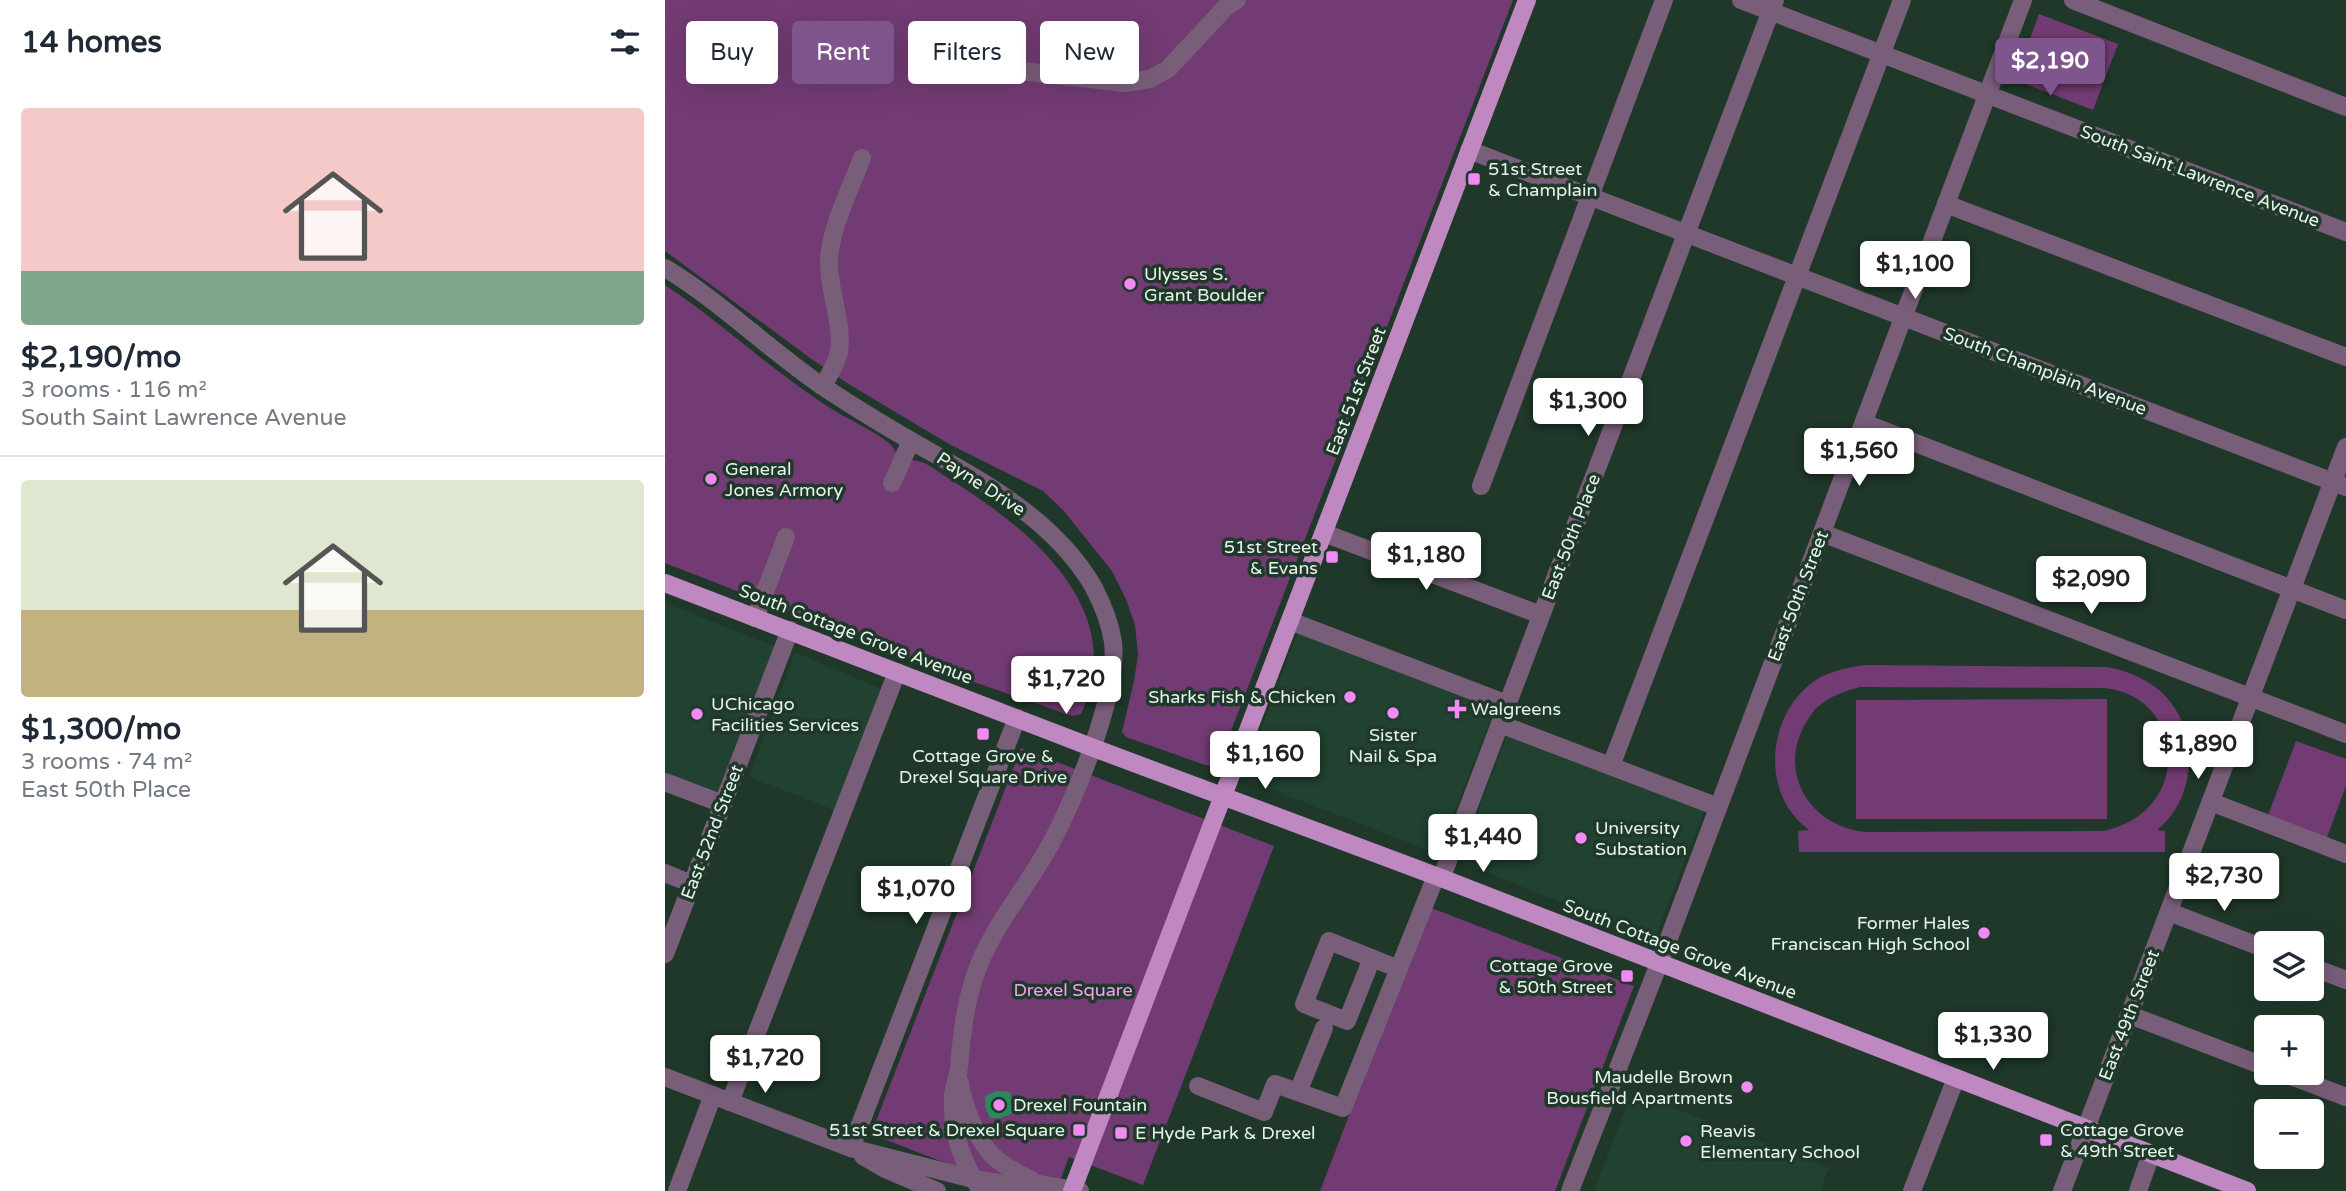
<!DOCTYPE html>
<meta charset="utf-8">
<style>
:root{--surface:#fff;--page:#f6f6f7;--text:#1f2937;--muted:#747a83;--line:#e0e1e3;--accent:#7e558c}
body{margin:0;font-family:"Varela Round",sans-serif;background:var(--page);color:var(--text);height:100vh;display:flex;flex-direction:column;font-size:26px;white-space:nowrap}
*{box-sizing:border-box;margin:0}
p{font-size:23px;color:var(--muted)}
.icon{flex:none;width:38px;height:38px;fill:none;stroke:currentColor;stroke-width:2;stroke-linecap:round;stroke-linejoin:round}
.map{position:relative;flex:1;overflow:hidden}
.panel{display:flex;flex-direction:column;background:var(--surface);width:665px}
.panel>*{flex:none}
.guide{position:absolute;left:21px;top:21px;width:665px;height:63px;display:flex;gap:14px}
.fabs{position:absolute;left:1589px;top:931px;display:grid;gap:14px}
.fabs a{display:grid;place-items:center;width:70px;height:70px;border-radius:7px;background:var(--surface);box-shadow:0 7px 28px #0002;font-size:35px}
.price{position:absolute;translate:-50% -60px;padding:0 16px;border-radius:7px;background:#fff;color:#222;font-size:23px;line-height:46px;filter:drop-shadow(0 2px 4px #0008)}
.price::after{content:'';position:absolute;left:50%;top:42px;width:21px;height:16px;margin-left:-10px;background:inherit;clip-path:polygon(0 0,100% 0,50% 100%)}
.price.selected{background:var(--accent);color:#fff}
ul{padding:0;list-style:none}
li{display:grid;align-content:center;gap:14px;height:371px;padding:0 21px}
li+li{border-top:2px solid var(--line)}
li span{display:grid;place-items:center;height:217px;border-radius:7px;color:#555}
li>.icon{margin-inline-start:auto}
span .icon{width:126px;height:126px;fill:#fffc;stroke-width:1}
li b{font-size:30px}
h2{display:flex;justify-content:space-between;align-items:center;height:84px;padding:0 21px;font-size:30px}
.pill{padding:0 24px;border-radius:7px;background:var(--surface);box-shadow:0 7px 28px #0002;font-size:24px;line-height:63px}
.pill.selected{background:var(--accent);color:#fff}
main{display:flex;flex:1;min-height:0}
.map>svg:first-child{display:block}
.built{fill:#214230}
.green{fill:#723b73;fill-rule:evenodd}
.water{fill:#268c5c}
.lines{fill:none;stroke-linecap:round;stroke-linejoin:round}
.minor{stroke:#795e79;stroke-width:18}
.major{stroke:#c088c0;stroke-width:18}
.poi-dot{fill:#f28af3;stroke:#1f3829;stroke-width:2.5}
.labels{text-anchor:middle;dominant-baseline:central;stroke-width:7;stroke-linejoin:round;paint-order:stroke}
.poi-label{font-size:18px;fill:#e5f4ea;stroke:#1f3829;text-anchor:start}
.street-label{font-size:18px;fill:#e5f4ea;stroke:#1f3829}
.park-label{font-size:18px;fill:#f5a0f6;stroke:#1f3829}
</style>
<main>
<section class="panel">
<h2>14 homes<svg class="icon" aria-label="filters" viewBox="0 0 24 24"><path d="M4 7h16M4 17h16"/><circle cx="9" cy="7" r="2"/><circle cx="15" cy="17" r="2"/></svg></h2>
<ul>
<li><span style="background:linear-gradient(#f6c9c9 75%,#7fa58c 0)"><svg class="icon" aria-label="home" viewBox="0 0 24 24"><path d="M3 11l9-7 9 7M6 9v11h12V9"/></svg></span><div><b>$2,190/mo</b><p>3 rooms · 116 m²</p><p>South Saint Lawrence Avenue</p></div></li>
<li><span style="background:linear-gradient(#dfe7d0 60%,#c2b280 0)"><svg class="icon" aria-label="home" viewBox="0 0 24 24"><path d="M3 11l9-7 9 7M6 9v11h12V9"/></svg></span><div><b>$1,300/mo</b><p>3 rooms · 74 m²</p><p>East 50th Place</p></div></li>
</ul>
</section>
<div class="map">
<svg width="1681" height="1191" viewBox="0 0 1681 1191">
<rect width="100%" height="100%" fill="#1f3829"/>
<g class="built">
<polygon points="0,603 110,646 52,802 0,782"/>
<polygon points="636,625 833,700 773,854 577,778"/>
<polygon points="130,652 223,692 177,813 84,777"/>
<polygon points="845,728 1042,803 989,940 794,861"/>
<polygon points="967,1092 1164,1168 1155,1191 929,1191"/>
</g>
<g class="green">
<polygon points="0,0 848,0 554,762 548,766 540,765 461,737 457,732 469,681 473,655 470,625 461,599 447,571 398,510 378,491 284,444 185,385 145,358 0,251"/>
<polygon points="1374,14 1453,44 1428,110 1350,80"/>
<path d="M0,285C59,324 110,374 170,411C188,422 208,430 225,444C229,447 230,453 234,456C240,462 247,459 254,461C265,464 276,474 286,480C365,529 465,610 416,714L407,716L283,673L0,563Z"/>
<path d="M1201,665L1441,667C1467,671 1494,684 1509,707C1534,743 1528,802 1492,830L1500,831V852H1134L1133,831L1144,830C1093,793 1102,710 1154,678C1169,670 1185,667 1201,665ZM1195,687L1440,688C1522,697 1528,813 1438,831L1201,832C1147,827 1113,776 1139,726C1144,718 1148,710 1155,705C1167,695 1181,691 1195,687Z"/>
<polygon points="1442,699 1442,819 1191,819 1191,700"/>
<polygon points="1631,741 1681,759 1681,786 1661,840 1602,818"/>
<polygon points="356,748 609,846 478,1185 404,1157 391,1191 319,1178 206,1134"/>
<polygon points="764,907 969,986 890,1191 655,1191"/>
</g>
<polygon class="water" points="332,1091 345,1092 348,1113 336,1118 325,1118 320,1107 320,1096"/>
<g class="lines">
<g class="minor">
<polyline points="1076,0 1681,232"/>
<polyline points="1408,0 1681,107"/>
<polyline points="348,70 460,83 485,79 503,69 561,7 572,0"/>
<polyline points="804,150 1681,487"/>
<polyline points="1281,204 1681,357"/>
<path d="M0,268C56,302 103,349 157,386C192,409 228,431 264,451C326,486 391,523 428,586C437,603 445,622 448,642C454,694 410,798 385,845C363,885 333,920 315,962C301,996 297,1031 294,1067C293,1077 289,1086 288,1096C286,1133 297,1161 316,1191"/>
<path d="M158,386C164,375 171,365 174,352C179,326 163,289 164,261C165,228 186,188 197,158"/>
<polyline points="1199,423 1681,610"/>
<polyline points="227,483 246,441"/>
<polyline points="816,486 999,0"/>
<polyline points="659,533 876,615"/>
<polyline points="1157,533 1681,734"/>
<polyline points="90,618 121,537"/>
<polyline points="625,621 842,704"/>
<polyline points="835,724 1053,807"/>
<polyline points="946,766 1237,0"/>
<polyline points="0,782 58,804"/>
<polyline points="1546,802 1681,854"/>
<polyline points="0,873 27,884"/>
<polyline points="776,879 1110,0"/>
<polyline points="1504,912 1601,949"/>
<polyline points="0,954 125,630"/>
<polyline points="707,958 682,1021 639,1004 664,941 734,969"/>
<polyline points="1647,967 1681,980"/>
<polyline points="1465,1015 1601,1067"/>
<polyline points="1618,1073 1681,1097"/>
<polyline points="0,1077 186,1148 308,1179 340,1184 373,1184 415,1191"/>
<path d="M295,1083C298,1105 312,1141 329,1157C341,1168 357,1175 371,1183"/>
<polyline points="533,1086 599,1112 610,1084 678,1108 771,876"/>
<polyline points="633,1092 659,1028"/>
<polyline points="65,1102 232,672"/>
<polyline points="186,1148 352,718"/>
<polyline points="198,1156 220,1169 272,1191"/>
<polyline points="12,1191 48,1095"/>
<polyline points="905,1191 1004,938 1358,0"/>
<polyline points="1247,1191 1291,1078"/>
<polyline points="1397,1191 1681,447"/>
<polyline points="1473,1191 1486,1154"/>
</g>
<g class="major">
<polyline points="0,583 426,747 771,876 1582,1191"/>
<polyline points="407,1191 862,0"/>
</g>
</g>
<g class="poi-dot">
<rect x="802" y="172" width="14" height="14" rx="3.5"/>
<circle cx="465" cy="284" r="7"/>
<circle cx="46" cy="479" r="7"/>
<rect x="660" y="550" width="14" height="14" rx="3.5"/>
<circle cx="685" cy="697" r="7"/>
<path d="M788.5 698.5h7v7h7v7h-7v7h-7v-7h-7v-7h7z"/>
<circle cx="728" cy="713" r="7"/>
<circle cx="32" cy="714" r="7"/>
<rect x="311" y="727" width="14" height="14" rx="3.5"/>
<circle cx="916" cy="838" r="7"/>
<circle cx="1319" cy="933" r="7"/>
<rect x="955" y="969" width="14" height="14" rx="3.5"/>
<circle cx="1082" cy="1087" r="7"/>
<circle cx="334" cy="1105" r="7"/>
<rect x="407" y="1123" width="14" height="14" rx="3.5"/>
<rect x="449" y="1126" width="14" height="14" rx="3.5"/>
<rect x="1374" y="1133" width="14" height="14" rx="3.5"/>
<circle cx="1021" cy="1141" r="7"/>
</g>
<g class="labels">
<g class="poi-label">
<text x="823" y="169">51st Street<tspan x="823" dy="21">&amp; Champlain</tspan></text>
<text x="479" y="274">Ulysses S.<tspan x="479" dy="21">Grant Boulder</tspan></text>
<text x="60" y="469">General<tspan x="60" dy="21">Jones Armory</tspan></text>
<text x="653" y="547" text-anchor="end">51st Street<tspan x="653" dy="21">&amp; Evans</tspan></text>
<text x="671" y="697" text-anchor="end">Sharks Fish &amp; Chicken</text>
<text x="46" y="704">UChicago<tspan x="46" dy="21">Facilities Services</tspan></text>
<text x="806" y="709">Walgreens</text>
<text x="728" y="735" text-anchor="middle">Sister<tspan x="728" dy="21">Nail &amp; Spa</tspan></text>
<text x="318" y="756" text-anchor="middle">Cottage Grove &amp;<tspan x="318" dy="21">Drexel Square Drive</tspan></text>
<text x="930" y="828">University<tspan x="930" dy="21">Substation</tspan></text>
<text x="1305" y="923" text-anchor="end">Former Hales<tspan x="1305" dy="21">Franciscan High School</tspan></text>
<text x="948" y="966" text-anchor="end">Cottage Grove<tspan x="948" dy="21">&amp; 50th Street</tspan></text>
<text x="1068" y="1077" text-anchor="end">Maudelle Brown<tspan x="1068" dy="21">Bousfield Apartments</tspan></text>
<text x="348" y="1105">Drexel Fountain</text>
<text x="400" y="1130" text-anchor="end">51st Street &amp; Drexel Square</text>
<text x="1395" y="1130">Cottage Grove<tspan x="1395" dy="21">&amp; 49th Street</tspan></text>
<text x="1035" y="1131">Reavis<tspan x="1035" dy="21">Elementary School</tspan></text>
<text x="470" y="1133">E Hyde Park &amp; Drexel</text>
</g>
<g class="street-label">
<text transform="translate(1535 176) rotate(21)">South Saint Lawrence Avenue</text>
<text transform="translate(1380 371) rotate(21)">South Champlain Avenue</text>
<text transform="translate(691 391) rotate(-69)">East 51st Street</text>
<text transform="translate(316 484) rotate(33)">Payne Drive</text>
<text transform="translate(906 537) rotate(-69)">East 50th Place</text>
<text transform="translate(1133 596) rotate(-69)">East 50th Street</text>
<text transform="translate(191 634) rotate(21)">South Cottage Grove Avenue</text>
<text transform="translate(47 832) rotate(-69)">East 52nd Street</text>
<text transform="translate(1015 949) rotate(21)">South Cottage Grove Avenue</text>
<text transform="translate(1464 1015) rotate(-69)">East 49th Street</text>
</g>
<g class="park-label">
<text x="408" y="990">Drexel Square</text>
</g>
</g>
</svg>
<div class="fabs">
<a><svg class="icon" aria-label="layers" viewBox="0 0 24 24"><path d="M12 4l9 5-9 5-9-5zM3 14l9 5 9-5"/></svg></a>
<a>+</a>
<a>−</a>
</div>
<b class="price selected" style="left:1385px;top:98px">$2,190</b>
<b class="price" style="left:1250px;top:301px">$1,100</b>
<b class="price" style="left:923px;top:438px">$1,300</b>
<b class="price" style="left:1194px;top:488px">$1,560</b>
<b class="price" style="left:761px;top:592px">$1,180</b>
<b class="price" style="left:1426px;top:616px">$2,090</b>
<b class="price" style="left:401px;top:716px">$1,720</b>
<b class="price" style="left:1533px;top:781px">$1,890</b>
<b class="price" style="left:600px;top:791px">$1,160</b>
<b class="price" style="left:818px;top:874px">$1,440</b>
<b class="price" style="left:1559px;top:913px">$2,730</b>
<b class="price" style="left:251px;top:926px">$1,070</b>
<b class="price" style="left:1328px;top:1072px">$1,330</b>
<b class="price" style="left:100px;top:1095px">$1,720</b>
<div class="guide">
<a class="pill">Buy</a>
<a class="pill selected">Rent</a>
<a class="pill">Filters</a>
<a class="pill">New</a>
</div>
</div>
</main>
